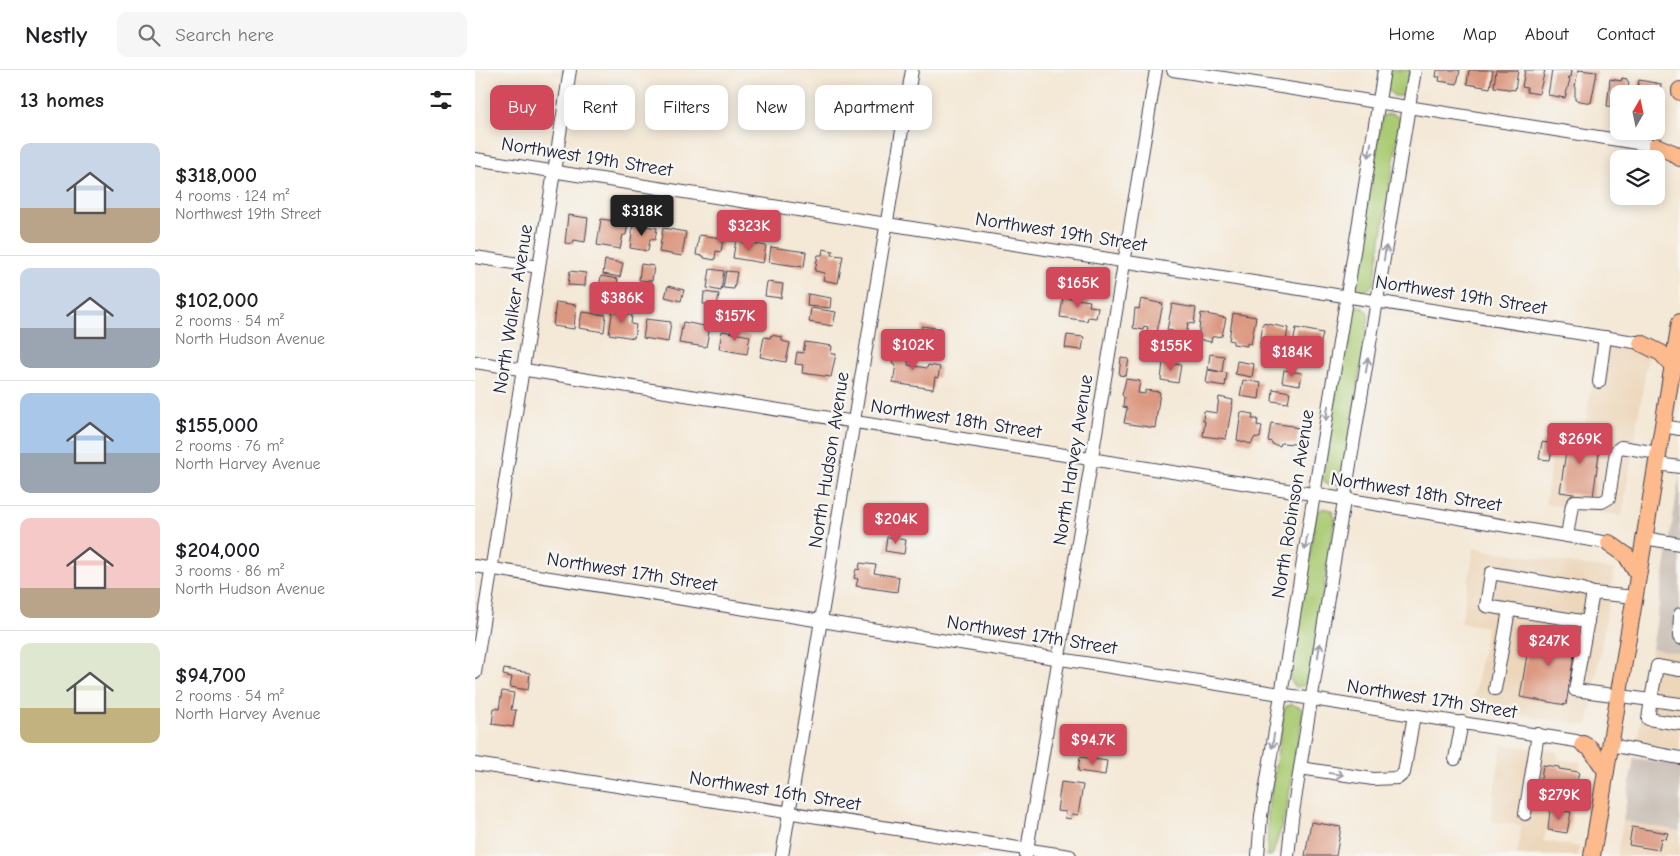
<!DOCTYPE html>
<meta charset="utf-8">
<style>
:root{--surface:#fff;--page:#f6f6f6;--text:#202124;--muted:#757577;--line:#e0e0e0;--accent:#d1495b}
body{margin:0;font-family:"Comic Neue",sans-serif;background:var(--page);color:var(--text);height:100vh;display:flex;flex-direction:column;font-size:19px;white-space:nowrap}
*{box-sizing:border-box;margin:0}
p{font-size:16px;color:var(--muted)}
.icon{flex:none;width:28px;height:28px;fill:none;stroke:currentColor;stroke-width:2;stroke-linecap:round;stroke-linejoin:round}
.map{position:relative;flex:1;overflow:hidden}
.drawer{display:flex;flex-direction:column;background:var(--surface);width:475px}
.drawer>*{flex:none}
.top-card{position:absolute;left:15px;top:15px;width:475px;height:45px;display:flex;gap:10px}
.needle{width:32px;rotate:9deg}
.controls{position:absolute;left:1135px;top:15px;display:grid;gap:10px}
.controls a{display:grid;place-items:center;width:55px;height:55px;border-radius:10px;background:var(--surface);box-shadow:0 2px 12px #0003;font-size:25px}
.price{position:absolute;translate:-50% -42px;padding:0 11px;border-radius:5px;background:var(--accent);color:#fff;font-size:16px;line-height:32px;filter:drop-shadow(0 1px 2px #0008)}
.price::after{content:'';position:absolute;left:50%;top:30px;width:15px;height:11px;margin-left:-8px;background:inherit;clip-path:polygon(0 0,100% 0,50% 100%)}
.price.active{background:#222;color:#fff}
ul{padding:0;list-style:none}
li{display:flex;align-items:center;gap:15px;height:125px;padding:0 20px}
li+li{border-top:1px solid var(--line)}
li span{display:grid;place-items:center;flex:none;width:140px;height:100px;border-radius:10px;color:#555}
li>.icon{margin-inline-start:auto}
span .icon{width:60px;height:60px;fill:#fffc;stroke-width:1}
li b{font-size:21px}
h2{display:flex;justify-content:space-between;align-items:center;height:60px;padding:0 20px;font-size:21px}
.pill{padding:0 18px;border-radius:10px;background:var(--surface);box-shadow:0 2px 12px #0003;font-size:18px;line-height:45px}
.pill.active{background:var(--accent);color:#fff}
header{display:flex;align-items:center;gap:30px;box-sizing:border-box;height:70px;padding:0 25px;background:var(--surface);border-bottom:1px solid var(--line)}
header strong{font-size:24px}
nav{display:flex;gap:28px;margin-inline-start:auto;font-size:18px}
.search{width:350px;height:45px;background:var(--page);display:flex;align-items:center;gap:12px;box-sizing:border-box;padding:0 18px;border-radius:10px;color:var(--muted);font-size:19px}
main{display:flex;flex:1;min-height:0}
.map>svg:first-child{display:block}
.built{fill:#edd7bb}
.industrial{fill:#ccc2b9}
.green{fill:#aacb73;stroke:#667657}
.building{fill:#dc9981}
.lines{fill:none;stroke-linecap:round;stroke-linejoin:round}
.minor-casing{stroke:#424052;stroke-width:14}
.major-casing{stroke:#424052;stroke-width:18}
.minor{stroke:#fff;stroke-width:12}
.major{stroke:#fcba8d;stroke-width:16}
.oneway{stroke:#9c9ca7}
.labels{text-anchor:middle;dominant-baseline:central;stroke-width:5;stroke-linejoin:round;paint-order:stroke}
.street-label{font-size:19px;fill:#22223b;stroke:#f6f6f2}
</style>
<header>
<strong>Nestly</strong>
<div class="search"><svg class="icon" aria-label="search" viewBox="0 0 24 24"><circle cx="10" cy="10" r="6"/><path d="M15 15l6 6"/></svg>Search here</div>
<nav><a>Home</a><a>Map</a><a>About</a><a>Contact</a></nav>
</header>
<main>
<section class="drawer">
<h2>13 homes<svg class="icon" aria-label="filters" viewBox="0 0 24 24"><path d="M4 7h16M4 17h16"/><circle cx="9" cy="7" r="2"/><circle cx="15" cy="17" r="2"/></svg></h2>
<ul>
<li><span style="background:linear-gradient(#c9d6e8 65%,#b9a48a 0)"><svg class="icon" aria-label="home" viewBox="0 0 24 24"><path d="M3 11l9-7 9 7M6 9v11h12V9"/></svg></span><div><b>$318,000</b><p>4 rooms · 124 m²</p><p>Northwest 19th Street</p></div></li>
<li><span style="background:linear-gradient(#c9d6e8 60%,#9aa5b1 0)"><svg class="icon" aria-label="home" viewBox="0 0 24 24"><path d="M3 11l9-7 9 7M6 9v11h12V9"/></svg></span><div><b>$102,000</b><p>2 rooms · 54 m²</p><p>North Hudson Avenue</p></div></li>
<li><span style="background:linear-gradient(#a9c7e8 60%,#9aa5b1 0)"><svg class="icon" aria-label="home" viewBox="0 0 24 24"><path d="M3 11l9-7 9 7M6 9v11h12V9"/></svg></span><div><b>$155,000</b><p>2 rooms · 76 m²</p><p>North Harvey Avenue</p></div></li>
<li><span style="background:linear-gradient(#f6c9c9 70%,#b9a48a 0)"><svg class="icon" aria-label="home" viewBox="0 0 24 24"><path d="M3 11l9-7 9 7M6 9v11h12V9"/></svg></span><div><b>$204,000</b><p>3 rooms · 86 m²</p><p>North Hudson Avenue</p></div></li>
<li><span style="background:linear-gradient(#dfe7d0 65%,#c2b280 0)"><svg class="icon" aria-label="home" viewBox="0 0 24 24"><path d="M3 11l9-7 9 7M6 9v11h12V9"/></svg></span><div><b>$94,700</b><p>2 rooms · 54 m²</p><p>North Harvey Avenue</p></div></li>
</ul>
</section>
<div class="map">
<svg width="1205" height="786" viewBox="0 0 1205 786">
<rect width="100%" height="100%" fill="#f6f6f2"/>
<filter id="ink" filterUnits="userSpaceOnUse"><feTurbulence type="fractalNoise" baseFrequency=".02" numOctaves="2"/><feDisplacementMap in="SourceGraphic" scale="10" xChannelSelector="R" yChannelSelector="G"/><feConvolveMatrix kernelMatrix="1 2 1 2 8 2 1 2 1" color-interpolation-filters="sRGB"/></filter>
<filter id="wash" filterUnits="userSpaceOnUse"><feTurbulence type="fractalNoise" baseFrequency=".0096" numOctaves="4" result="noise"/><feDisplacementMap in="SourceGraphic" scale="20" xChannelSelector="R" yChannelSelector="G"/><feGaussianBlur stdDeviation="1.12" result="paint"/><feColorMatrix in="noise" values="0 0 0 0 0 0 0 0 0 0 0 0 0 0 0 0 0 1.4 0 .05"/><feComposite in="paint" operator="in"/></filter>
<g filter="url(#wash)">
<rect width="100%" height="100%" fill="#f4e8d6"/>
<g class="built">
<polygon points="1124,273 1174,281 1147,446 1070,434 1082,356 1109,360"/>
<polygon points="999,478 1139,500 1113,656 997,637 1012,557 986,553"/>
<polygon points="1177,579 1205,583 1205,680 1162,673"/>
<polygon points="1027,674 1081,682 1084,690 1106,692 1095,765 1071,760 1068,771 1105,777 1103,786 1042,786 1046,756 1015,751"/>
<polygon points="1148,751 1205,761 1205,786 1142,786"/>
</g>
<g class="industrial">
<polygon points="1205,405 1205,583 1177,579"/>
<polygon points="1159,688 1205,696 1205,761 1148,751"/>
</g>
<g class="green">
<polygon points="915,0 935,0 931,21 926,26 919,26 912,20"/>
<path d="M914,44H919L925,49V53L899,213C893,223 883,223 880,211L907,46Z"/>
<path d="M883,236C889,237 892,240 894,247L867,408L865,413C858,418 850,417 848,408L874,243L877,238Z"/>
<polygon points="849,438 857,440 860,449 834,609 829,616 820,617 815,609 841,445 843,441"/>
<polygon points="817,634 826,638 828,642 811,743 797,786 792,786 793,739 810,637"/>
</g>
<g id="blocks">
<g class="building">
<polygon points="962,0 985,0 982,14 964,11 965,7 961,7"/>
<polygon points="994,0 1018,0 1015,18 992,14"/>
<polygon points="1021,0 1043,0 1040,20 1019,17"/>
<polygon points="1050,0 1070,0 1064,24 1052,22 1052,18 1047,17"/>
<polygon points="1077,0 1097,0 1096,7 1094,7 1093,8 1095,9 1090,28 1073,25"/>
<polygon points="1103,0 1122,2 1116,33 1100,30 1100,17"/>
<polygon points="1147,8 1152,9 1152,12 1154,12 1152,24 1144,24 1144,37 1132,36 1135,9 1146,11"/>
<polygon points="1164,10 1186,14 1185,26 1183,26 1182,30 1181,24 1162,23"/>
<polygon points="93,145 113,148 110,172 99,170 98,174 90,173"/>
<polygon points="126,149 153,153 151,165 148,165 145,179 122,175"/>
<polygon points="158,154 182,158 180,170 175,169 173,181 155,178"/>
<polygon points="188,158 211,162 207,186 184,182"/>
<polygon points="224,165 248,168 246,182 241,181 240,190 229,188 229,186 221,185"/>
<polygon points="261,170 291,176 288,193 258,188"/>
<polygon points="296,177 331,182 329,197 294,192"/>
<polygon points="348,179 358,181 357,185 368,186 363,213 348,210 350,203 340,201 343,185 347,185"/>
<polygon points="130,190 148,193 145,207 128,204"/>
<polygon points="166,194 179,196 177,211 164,210"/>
<polygon points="235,199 249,201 246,221 232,218"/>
<polygon points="95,201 111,203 110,216 93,215"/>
<polygon points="251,201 262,202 259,219 248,218"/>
<polygon points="126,206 143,209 141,221 124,218"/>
<polygon points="292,212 308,214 306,228 290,226"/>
<polygon points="193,216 209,220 206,231 190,227"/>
<polygon points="229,222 244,224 242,236 228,234"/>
<polygon points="333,224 356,228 355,238 332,236"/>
<polygon points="588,227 615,231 614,236 623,237 621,248 613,247 612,251 585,247"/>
<polygon points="666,229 688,234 682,262 672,261 673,257 669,256 668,260 658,258 660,238 664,239"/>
<polygon points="81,232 101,235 99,259 78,256"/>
<polygon points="697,234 721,238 719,254 713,253 711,267 697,265 698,261 692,260"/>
<polygon points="271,236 282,238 280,249 269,247"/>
<polygon points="138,238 152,240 151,245 157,245 156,254 161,255 159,268 134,264"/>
<polygon points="336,238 361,242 358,256 334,252"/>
<polygon points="107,242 131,245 129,262 104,258"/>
<polygon points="726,243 751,248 747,266 737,267 736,272 723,269"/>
<polygon points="758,243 781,247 776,274 772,273 772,276 758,274 758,271 754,270"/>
<polygon points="171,249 196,252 193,272 168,268"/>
<polygon points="208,252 235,257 231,277 204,273"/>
<polygon points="788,253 813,258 810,277 799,276 798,281 785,279 786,274 785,274"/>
<polygon points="447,256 461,258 459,275 449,273 448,277 440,276 442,268 445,269"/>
<polygon points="821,258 848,263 845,276 843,276 842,282 840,282 839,288 833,286 833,288 818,286 819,281 817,280"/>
<polygon points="247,261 275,266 272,284 244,279"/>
<polygon points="296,265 307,267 307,271 315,273 311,292 285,287 289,267 295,268"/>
<polygon points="592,265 609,267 607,280 590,278"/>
<polygon points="330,272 357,276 356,284 361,284 356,307 327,303 328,295 320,294 322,282 328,283"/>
<polygon points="420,277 435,280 433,295 452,298 453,295 465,297 463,308 460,307 458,319 418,313 421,294 417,293"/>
<polygon points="669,277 688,280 686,293 667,290"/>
<polygon points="735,284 749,286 747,302 733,299"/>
<polygon points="646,288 654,289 651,306 644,305"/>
<polygon points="762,291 779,294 777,307 760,304"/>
<polygon points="688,292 706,295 703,313 686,310"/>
<polygon points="733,300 752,303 750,316 731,313"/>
<polygon points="809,300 827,303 825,315 807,312"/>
<polygon points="651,309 665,311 663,323 670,324 670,320 685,322 680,358 649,353 652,338 648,337 649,327 647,325"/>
<polygon points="768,310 786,313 784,329 765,326"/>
<polygon points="798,319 815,322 813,333 797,331"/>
<polygon points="744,327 758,330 751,369 728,366 730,351 728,351 729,341 742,343"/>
<polygon points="766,342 778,344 777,349 783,349 782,355 787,356 785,368 780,367 776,374 762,370"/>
<polygon points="796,353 818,356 818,357 824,358 821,374 806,373 805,376 797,374 797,372 793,371"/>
<polygon points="1093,364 1126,369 1118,427 1085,422 1092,374 1085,373 1085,368 1092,369"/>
<polygon points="1067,372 1078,374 1075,390 1064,389"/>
<polygon points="412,467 431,470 429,484 410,481"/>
<polygon points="385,493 401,495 399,503 424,507 422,522 381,516 383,509 379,508 381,499 384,500"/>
<polygon points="1056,560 1102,567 1091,635 1045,627"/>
<polygon points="29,599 55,603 53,620 35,617 37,607 28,605"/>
<polygon points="27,621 39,623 36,640 41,640 38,657 17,654 19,638 24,639"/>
<polygon points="605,687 632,691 630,705 603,701"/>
<polygon points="1068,695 1084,697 1084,699 1104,702 1097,735 1078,733 1080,724 1064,721"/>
<polygon points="586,712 608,715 603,745 597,744 596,749 590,748 591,742 582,741"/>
<polygon points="1075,739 1096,742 1092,763 1073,760"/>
<polygon points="836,752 866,757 861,786 830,786"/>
<polygon points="1157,757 1193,763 1191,769 1186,768 1184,780 1154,775"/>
</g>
</g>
</g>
<g filter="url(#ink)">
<use href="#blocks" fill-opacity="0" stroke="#424052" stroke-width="1"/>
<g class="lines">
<defs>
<g id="minor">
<polyline points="698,0 1181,76"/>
<polyline points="0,89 1166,273"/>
<polyline points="0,187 64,197"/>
<polyline points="0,292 869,429 1134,473"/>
<polyline points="1124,312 1130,267"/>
<polyline points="1188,356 1205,359"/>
<polyline points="1182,394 1205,397"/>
<polyline points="1092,466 1097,435 1100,431 1127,432 1134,428 1141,381 1146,377 1183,383"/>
<polyline points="1169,468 1205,474"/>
<polyline points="0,496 1101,671 1108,674"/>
<polyline points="1160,527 1118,523 1100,620 1176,630 1182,596 1205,600"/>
<polyline points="1205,544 1204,567 1205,568"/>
<polyline points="1113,552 1011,536 1016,503 1108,519 1118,523"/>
<polyline points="0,603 95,0"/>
<polyline points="1020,619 1034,540"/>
<polyline points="1205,634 1176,630 1173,649 1205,654"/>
<polyline points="1135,675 1205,688"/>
<polyline points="980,689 987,652"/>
<polyline points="0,694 595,786"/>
<polyline points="825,698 898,709 923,708 929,703 939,645"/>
<polyline points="1050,744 1063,664"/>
<polyline points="307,786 437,0"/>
<polyline points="551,786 681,0"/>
<polyline points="783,786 786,746 909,0"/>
<polyline points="813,786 817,749 825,698 940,0"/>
</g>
<g id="major">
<polyline points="1205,20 1205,22"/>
<polyline points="1181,76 1198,83 1205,88"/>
<polyline points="1166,273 1186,283 1198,296"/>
<polyline points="1134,473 1151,485 1163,505"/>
<polyline points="1108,674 1115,678 1131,701"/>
<polyline points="1117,786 1205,252"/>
</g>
</defs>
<use href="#minor" class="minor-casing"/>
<use href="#major" class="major-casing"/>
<use href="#minor" class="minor"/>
<use href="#major" class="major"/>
</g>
<defs><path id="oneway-shaft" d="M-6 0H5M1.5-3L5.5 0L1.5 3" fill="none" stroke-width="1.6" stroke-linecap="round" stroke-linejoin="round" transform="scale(1.25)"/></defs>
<g class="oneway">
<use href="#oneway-shaft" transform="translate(895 80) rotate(99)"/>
<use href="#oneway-shaft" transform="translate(910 183) rotate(-81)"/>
<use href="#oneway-shaft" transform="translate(892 295) rotate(-81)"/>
<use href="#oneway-shaft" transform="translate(852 343) rotate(99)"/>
<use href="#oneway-shaft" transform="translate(831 473) rotate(99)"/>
<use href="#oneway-shaft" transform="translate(844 580) rotate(-81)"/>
<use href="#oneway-shaft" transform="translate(798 671) rotate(99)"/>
<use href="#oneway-shaft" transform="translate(861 704) rotate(8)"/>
</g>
</g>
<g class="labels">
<g class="street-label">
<text transform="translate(112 87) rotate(9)">Northwest 19th Street</text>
<text transform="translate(586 162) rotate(9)">Northwest 19th Street</text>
<text transform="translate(986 225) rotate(9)">Northwest 19th Street</text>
<text transform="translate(38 239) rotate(-81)">North Walker Avenue</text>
<text transform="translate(481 349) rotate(9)">Northwest 18th Street</text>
<text transform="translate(354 390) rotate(-81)">North Hudson Avenue</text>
<text transform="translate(598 390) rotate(-81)">North Harvey Avenue</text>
<text transform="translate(941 422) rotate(9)">Northwest 18th Street</text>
<text transform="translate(818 434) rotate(-81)">North Robinson Avenue</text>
<text transform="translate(157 502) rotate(9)">Northwest 17th Street</text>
<text transform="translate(557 565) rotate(9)">Northwest 17th Street</text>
<text transform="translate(957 629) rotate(9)">Northwest 17th Street</text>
<text transform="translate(300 721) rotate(9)">Northwest 16th Street</text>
</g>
</g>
</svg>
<div class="controls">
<a><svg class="needle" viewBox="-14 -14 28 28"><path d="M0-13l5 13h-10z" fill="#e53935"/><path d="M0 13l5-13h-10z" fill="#757577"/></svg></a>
<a><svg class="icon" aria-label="layers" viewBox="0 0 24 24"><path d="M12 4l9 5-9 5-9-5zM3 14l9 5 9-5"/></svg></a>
</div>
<b class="price active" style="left:167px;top:167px">$318K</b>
<b class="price" style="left:274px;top:182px">$323K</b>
<b class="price" style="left:603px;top:239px">$165K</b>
<b class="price" style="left:147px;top:254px">$386K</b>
<b class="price" style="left:260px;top:272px">$157K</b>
<b class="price" style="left:438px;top:301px">$102K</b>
<b class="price" style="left:696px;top:302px">$155K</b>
<b class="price" style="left:817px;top:308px">$184K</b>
<b class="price" style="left:1105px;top:395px">$269K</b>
<b class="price" style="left:421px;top:475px">$204K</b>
<b class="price" style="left:1074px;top:597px">$247K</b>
<b class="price" style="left:618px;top:696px">$94.7K</b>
<b class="price" style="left:1084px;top:751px">$279K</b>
<div class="top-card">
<a class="pill active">Buy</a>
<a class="pill">Rent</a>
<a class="pill">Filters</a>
<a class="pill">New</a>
<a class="pill">Apartment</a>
</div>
</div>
</main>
